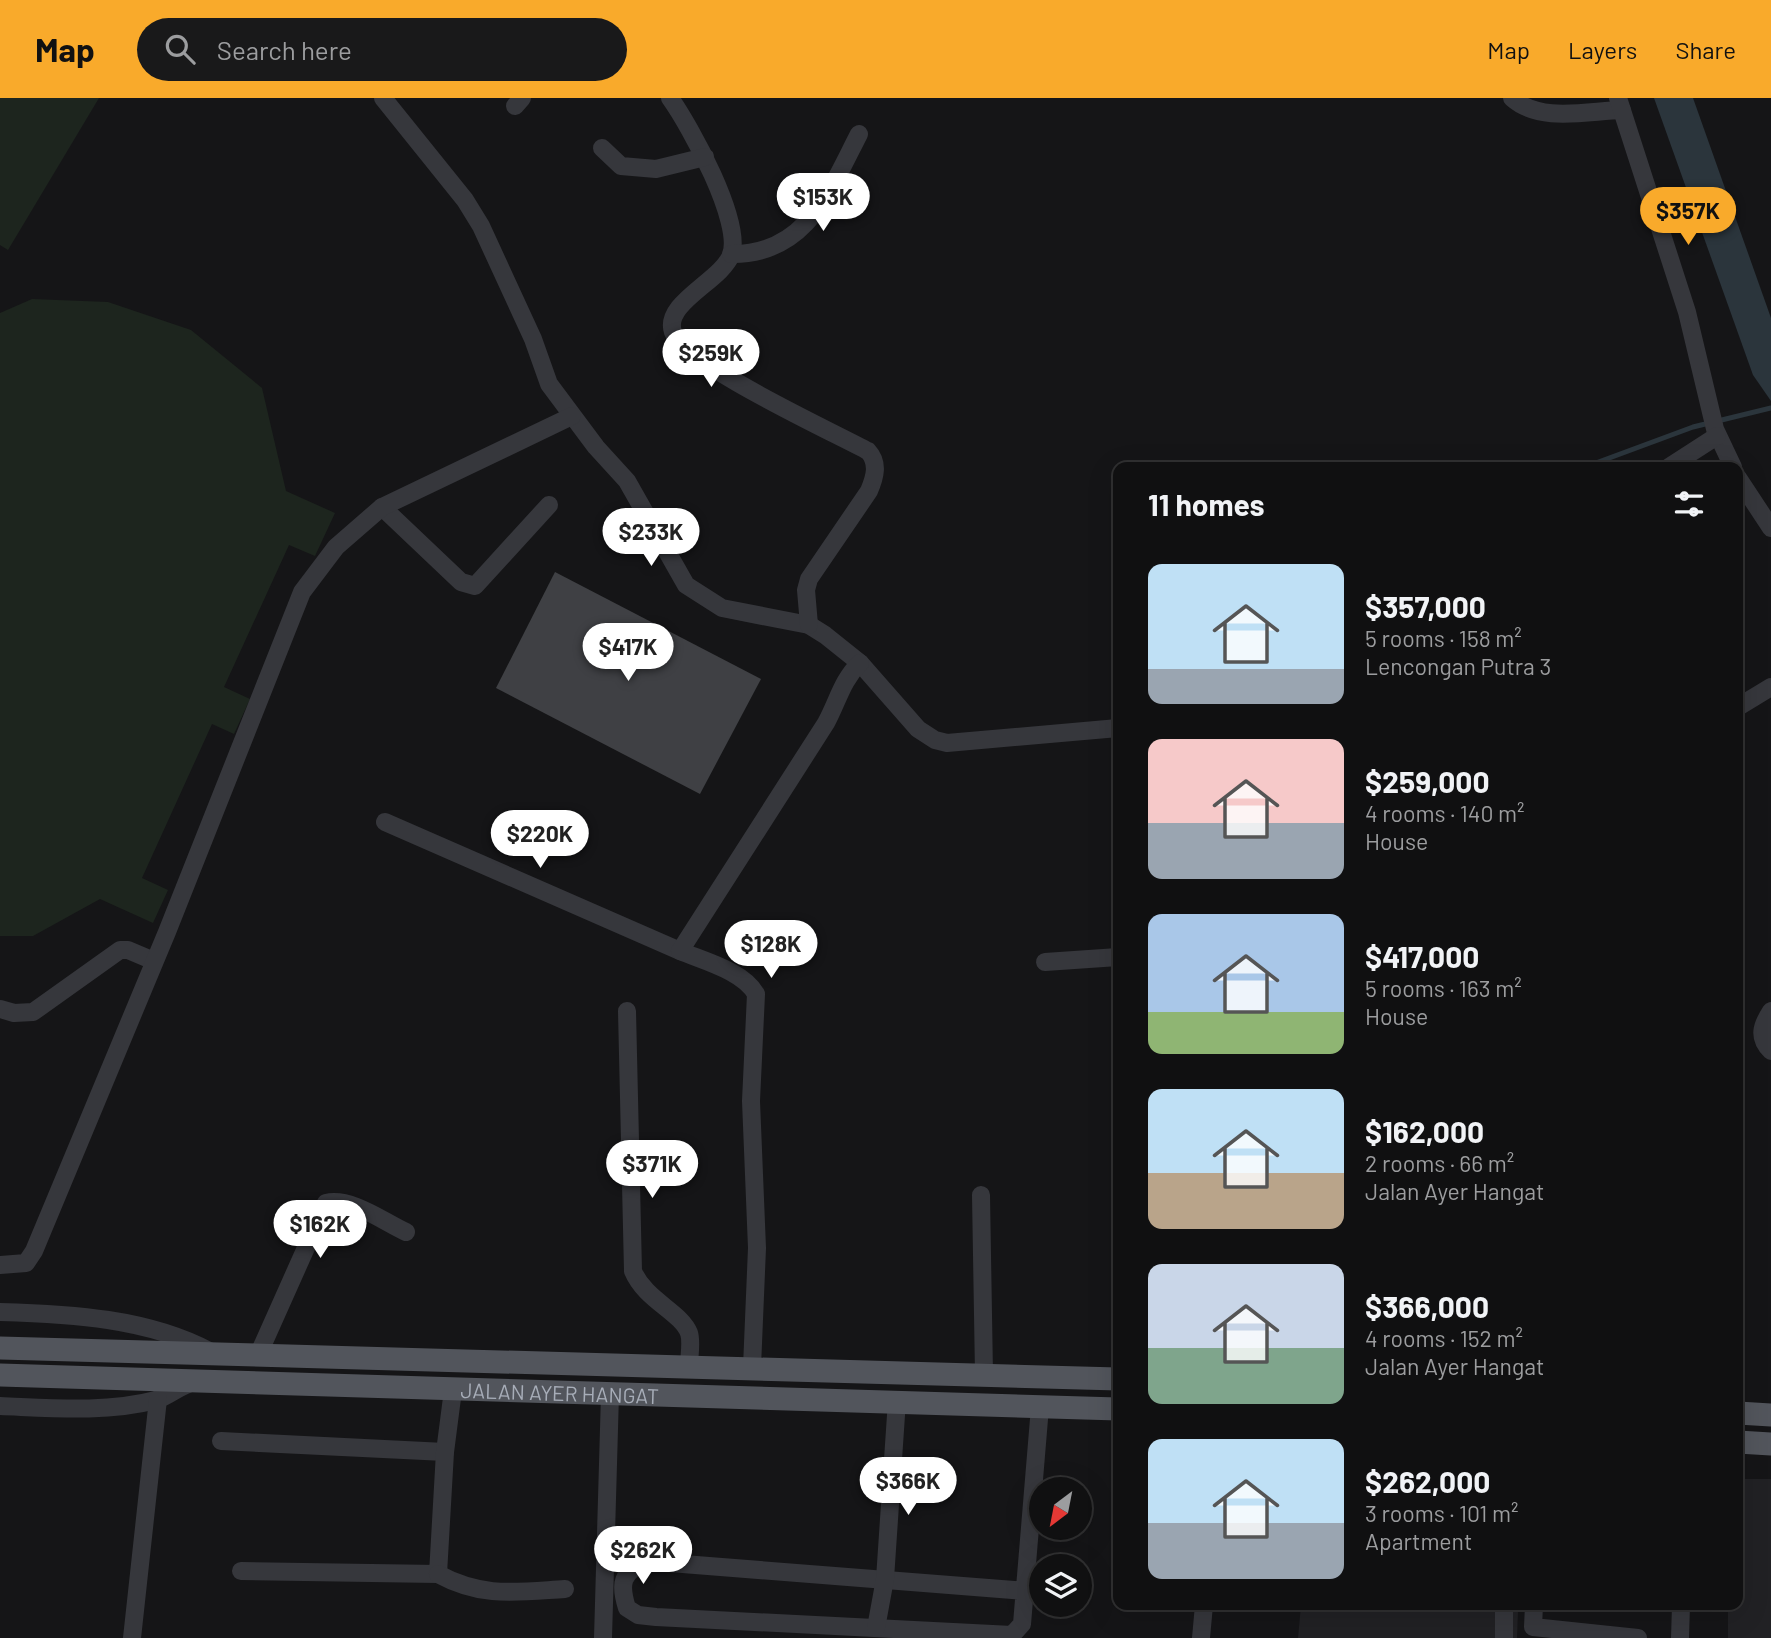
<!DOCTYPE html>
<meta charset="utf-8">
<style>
:root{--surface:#101011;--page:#19191a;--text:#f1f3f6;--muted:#9c9d9f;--line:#303031;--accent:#f9aa2b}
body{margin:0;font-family:Barlow,sans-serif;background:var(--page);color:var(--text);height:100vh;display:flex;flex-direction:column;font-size:26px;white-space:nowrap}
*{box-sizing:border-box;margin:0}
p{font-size:23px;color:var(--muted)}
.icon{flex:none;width:38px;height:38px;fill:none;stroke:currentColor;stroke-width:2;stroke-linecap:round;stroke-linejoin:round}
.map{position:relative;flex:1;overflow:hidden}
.drawer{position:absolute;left:1113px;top:364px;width:630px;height:1148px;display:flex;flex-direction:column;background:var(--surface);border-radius:14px;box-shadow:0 7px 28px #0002,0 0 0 2px var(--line)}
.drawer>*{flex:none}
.needle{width:46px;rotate:212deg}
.fabs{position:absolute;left:1029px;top:1379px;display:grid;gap:14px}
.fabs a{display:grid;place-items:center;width:63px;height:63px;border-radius:50%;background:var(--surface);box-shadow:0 7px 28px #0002,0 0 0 2px var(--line);font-size:35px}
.price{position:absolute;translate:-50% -60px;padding:0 16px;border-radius:24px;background:#fff;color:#222;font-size:23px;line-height:46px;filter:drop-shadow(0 2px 4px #0008)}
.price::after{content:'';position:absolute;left:50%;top:42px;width:21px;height:16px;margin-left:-10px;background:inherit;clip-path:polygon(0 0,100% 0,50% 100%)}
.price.selected{background:var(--accent);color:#111}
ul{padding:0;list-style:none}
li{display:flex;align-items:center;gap:21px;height:175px;padding:0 35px}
li span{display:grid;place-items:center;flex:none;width:196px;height:140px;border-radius:14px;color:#555}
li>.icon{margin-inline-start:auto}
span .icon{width:84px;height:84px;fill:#fffc;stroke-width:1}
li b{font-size:30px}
h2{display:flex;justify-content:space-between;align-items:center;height:84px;padding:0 35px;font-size:30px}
header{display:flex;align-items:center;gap:42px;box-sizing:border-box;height:98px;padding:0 35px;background:var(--accent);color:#111}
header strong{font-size:33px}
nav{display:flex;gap:38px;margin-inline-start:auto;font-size:24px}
.search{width:490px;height:63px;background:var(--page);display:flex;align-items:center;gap:18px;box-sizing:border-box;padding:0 24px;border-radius:38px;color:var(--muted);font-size:26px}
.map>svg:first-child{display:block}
.built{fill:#212124}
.green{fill:#1d251e}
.water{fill:#2b353c}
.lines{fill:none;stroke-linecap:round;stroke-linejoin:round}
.stream{stroke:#2b353c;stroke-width:5}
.building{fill:#3f4044}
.minor{stroke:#36373c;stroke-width:18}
.major{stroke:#52555c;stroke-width:23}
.labels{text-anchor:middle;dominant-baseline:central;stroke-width:7;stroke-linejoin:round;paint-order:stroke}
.street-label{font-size:21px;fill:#a7adb8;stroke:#101012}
</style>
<header>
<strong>Map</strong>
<div class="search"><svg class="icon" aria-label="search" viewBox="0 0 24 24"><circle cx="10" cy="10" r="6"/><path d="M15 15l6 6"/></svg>Search here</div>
<nav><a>Map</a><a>Layers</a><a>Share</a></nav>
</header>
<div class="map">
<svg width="1771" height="1540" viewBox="0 0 1771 1540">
<rect width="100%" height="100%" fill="#151517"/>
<g class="built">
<polygon points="1738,1381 1771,1381 1771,1540 1728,1540 1728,1507 1738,1507"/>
<polygon points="1301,1507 1400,1507 1518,1514 1517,1540 1298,1540"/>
</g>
<g class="green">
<polygon points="0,0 99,0 8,152 0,147"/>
<polygon points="32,201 108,204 191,232 262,290 286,393 335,415 315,458 289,447 224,589 250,601 234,636 212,626 142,780 168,792 153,825 100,801 33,838 0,838 0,215"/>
</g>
<polygon class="water" points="1654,0 1693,0 1771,220 1771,303 1753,277"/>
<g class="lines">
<polyline class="stream" points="1585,369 1693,329 1771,310"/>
</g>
<polygon class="building" points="555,474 761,581 700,696 496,590"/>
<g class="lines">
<g class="minor">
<polyline points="383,0 465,102 481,128 533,241 549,286 596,349 627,383 686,487 722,510 809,527 825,537 860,565 918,631 935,642 947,645 1118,630"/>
<path d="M670,0C690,28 743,124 731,157C721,183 663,205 673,234C683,265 833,334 868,353C879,365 875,379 869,393L809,481L806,492L809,527"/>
<path d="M1512,0C1540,25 1587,13 1622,12"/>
<polyline points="1618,0 1687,214 1715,331 1733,369"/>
<polyline points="515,8 522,0"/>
<polyline points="602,50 621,68 656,71 705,59"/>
<path d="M731,156C806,157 829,94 859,36"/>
<polyline points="1669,369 1717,338"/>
<polyline points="1738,380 1771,430"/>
<polyline points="382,409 461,484 475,488 549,407"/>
<polyline points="1738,609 1771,589"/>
<polyline points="385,724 680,853"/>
<polyline points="1045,864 1118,859"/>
<polyline points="0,911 14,915 33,914 120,852 128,852 154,863"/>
<path d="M627,913L633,1173C645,1202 681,1214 689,1235C692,1244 689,1258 689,1268"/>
<path d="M1771,913C1762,927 1757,939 1771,953"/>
<polyline points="981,1097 984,1276"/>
<polyline points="0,1167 26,1165 34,1153 167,834 302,494 336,449 382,409 572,318"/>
<path d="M0,1214C70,1216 148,1220 211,1254"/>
<path d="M259,1255L326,1105C351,1099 384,1124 406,1134"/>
<path d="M752,1269L757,1150L751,1003L756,896C743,873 704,863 680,853L826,625C838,603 842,582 860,565"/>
<path d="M0,1308C51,1310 106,1315 156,1302C170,1298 181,1286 195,1284"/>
<polyline points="221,1343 445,1354"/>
<polyline points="241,1473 438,1476 445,1354 453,1292"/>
<path d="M438,1476C482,1500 516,1494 565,1491"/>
<path d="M1026,1493L645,1463C622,1475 619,1485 627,1510L638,1517L656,1519L1012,1537L1022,1526L1040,1309"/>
<polyline points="1534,1507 1533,1529 1638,1540"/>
<polyline points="876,1530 885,1481 897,1302"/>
<polyline points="132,1540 158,1301"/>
<polyline points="603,1540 610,1296"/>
<polyline points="1201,1540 1204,1507"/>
<polyline points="1504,1540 1504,1507"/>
<polyline points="1680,1540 1681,1507"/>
</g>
<g class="major">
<polyline points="0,1250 1118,1281"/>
<path id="s1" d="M0,1277L1118,1311"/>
<polyline points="1738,1315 1771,1317"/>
<polyline points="1738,1344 1771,1346"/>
</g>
</g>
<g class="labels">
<g class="street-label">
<text stroke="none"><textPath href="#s1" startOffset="560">JALAN AYER HANGAT</textPath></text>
</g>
</g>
</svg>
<div class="fabs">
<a><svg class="needle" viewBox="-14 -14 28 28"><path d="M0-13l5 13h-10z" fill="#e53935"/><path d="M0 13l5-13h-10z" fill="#9c9d9f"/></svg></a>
<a><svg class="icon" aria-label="layers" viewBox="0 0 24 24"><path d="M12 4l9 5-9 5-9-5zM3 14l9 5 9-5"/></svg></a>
</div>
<b class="price" style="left:823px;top:135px">$153K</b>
<b class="price selected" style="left:1688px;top:149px">$357K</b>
<b class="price" style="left:711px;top:291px">$259K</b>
<b class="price" style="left:651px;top:470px">$233K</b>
<b class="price" style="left:628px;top:585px">$417K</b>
<b class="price" style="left:540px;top:772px">$220K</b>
<b class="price" style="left:771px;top:882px">$128K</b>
<b class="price" style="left:652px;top:1102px">$371K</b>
<b class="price" style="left:320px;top:1162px">$162K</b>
<b class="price" style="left:908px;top:1419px">$366K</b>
<b class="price" style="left:643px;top:1488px">$262K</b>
<section class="drawer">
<h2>11 homes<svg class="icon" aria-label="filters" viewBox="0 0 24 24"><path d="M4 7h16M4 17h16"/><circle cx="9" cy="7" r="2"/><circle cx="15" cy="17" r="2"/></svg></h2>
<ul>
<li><span style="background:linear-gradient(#bfe0f5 75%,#9aa5b1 0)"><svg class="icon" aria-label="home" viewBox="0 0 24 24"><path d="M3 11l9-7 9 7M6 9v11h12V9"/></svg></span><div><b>$357,000</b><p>5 rooms · 158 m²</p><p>Lencongan Putra 3</p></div></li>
<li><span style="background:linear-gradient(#f6c9c9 60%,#9aa5b1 0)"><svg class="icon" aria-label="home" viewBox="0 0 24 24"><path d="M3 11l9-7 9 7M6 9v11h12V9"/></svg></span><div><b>$259,000</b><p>4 rooms · 140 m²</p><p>House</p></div></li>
<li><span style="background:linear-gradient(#a9c7e8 70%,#8fb573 0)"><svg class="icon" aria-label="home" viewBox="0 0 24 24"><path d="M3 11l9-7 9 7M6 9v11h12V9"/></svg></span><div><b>$417,000</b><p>5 rooms · 163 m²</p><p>House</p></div></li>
<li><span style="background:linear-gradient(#bfe0f5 60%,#b9a48a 0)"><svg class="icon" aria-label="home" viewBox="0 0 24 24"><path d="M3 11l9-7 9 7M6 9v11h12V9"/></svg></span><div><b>$162,000</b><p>2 rooms · 66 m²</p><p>Jalan Ayer Hangat</p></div></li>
<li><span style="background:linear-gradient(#c9d6e8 60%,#7fa58c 0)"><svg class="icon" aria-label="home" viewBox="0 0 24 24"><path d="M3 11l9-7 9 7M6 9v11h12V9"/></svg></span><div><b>$366,000</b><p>4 rooms · 152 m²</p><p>Jalan Ayer Hangat</p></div></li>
<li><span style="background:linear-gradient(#bfe0f5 60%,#9aa5b1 0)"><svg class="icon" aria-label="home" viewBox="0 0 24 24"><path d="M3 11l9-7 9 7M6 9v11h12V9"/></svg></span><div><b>$262,000</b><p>3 rooms · 101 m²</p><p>Apartment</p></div></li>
</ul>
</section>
</div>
